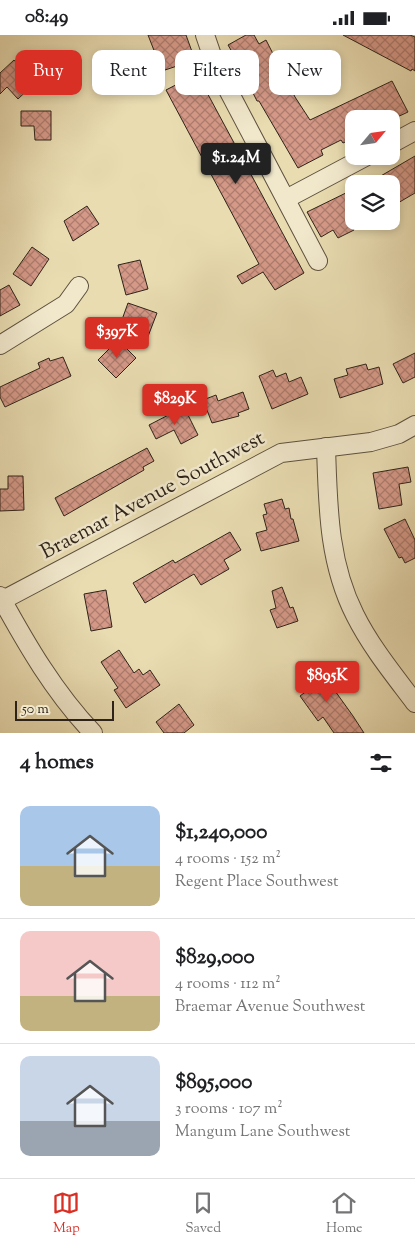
<!DOCTYPE html>
<meta charset="utf-8">
<style>
:root{--surface:#fff;--page:#f6f6f6;--text:#202124;--muted:#757577;--line:#e0e0e0;--accent:#d93025}
body{margin:0;font-family:"Sorts Mill Goudy",serif;background:var(--page);color:var(--text);height:100vh;display:flex;flex-direction:column;font-size:19px;white-space:nowrap}
*{box-sizing:border-box;margin:0}
p{font-size:16px;color:var(--muted)}
.icon{flex:none;width:28px;height:28px;fill:none;stroke:currentColor;stroke-width:2;stroke-linecap:round;stroke-linejoin:round}
.map{position:relative;height:698px;overflow:hidden}
.details{display:flex;flex-direction:column;background:var(--surface);flex:1}
.details>*{flex:none}
.guide{position:absolute;left:15px;top:15px;width:385px;height:45px;display:flex;gap:10px}
.needle{width:32px;rotate:61deg}
.fabs{position:absolute;left:345px;top:75px;display:grid;gap:10px}
.fabs a{display:grid;place-items:center;width:55px;height:55px;border-radius:10px;background:var(--surface);box-shadow:0 2px 8px #0003;font-size:25px}
.scale{position:absolute;left:15px;bottom:12px;width:99px;box-sizing:border-box;padding-left:5px;border:2px solid #2e2319;border-top:0;font-size:14px;line-height:18px;white-space:nowrap;color:#2e2319;-webkit-text-stroke:4px #f1e8cc;paint-order:stroke}
.price{position:absolute;translate:-50% -42px;padding:0 11px;border-radius:5px;background:var(--accent);color:#fff;font-size:16px;line-height:32px;filter:drop-shadow(0 1px 2px #0008)}
.price::after{content:'';position:absolute;left:50%;top:30px;width:15px;height:11px;margin-left:-8px;background:inherit;clip-path:polygon(0 0,100% 0,50% 100%)}
.price.active{background:#222;color:#fff}
ul{padding:0;list-style:none}
li{display:flex;align-items:center;gap:15px;height:125px;padding:0 20px}
li+li{border-top:1px solid var(--line)}
li span{display:grid;place-items:center;flex:none;width:140px;height:100px;border-radius:10px;color:#555}
li>.icon{margin-inline-start:auto}
span .icon{width:60px;height:60px;fill:#fffc;stroke-width:1}
li b{font-size:21px}
h2{display:flex;justify-content:space-between;align-items:center;height:60px;padding:0 20px;font-size:21px}
.chip{padding:0 18px;border-radius:10px;background:var(--surface);box-shadow:0 2px 8px #0003;font-size:18px;line-height:45px}
.chip.active{background:var(--accent);color:#fff}
.status{display:flex;justify-content:space-between;align-items:center;height:35px;padding:0 25px;background:var(--surface);direction:ltr}
.status svg{height:14px;fill:currentColor}
.menu{display:flex;justify-content:space-around;align-items:center;height:70px;border-top:1px solid var(--line);background:var(--surface);font-size:14px;color:var(--muted)}
.menu a{display:grid;justify-items:center;gap:2px}
.menu .active{color:var(--accent)}
.map>svg:first-child{display:block}
.building{fill:url(#building-cross-hatch);stroke:#2e2319}
.lines{fill:none;stroke-linecap:round;stroke-linejoin:round}
.minor-casing{stroke:#5d513f;stroke-width:20}
.minor{stroke:#f1e8cc;stroke-width:18}
.labels{text-anchor:middle;dominant-baseline:central;stroke-width:5;stroke-linejoin:round;paint-order:stroke}
.street-label{font-size:21px;fill:#2e2319;stroke:#f1e8cc}
</style>
<div class="status"><b>08:49</b><svg viewBox="0 0 49 12"><path d="M0 12V9h3v3zM5 12V6h3v6zM10 12V3h3v9zM15 12V0h3v12zM26 1h20v11H26zM47 4h2v5h-2z"/></svg></div>
<div class="map">
<svg width="415" height="698" viewBox="0 0 415 698">
<defs>
<pattern id="building-cross-hatch" width="8" height="8" patternUnits="userSpaceOnUse" patternTransform="scale(1.25)"><rect width="8" height="8" fill="#d59988"/><path d="M0 0l8 8M0 8l8-8" fill="none" stroke="#ad7c6e"/></pattern>
</defs>
<rect width="100%" height="100%" fill="#e9dcb1"/>
<filter id="stains"><feTurbulence type="fractalNoise" baseFrequency=".004" numOctaves="4"/><feColorMatrix values="0 0 0 0 .2 0 0 0 0 .09 0 0 0 0 .02 0 0 0 .5 -.17"/></filter>
<radialGradient id="worn" r=".72"><stop offset=".6" stop-color="#630" stop-opacity="0"/><stop offset="1" stop-color="#630" stop-opacity=".3"/></radialGradient>
<g class="building">
<polygon points="148,0 186,0 195,25 162,36"/>
<polygon points="246,0 254,0 259,9 266,5 295,62 310,85 392,46 408,77 393,84 354,84 354,103 343,108 341,105 321,115 323,120 298,133 259,66 257,66 253,58 255,56 228,10"/>
<polygon points="343,0 410,0 415,2 415,36 412,34 411,36"/>
<polygon points="14,25 35,48 18,64 7,52 0,59 0,38"/>
<polygon points="197,39 304,238 275,255 263,237 242,249 237,241 259,229 166,55"/>
<polygon points="21,76 51,76 51,105 35,105 34,91 21,91"/>
<polygon points="415,121 415,158 391,172 391,149 367,149"/>
<polygon points="354,154 354,195 338,203 333,195 321,202 307,177"/>
<polygon points="87,171 99,189 73,206 64,186"/>
<polygon points="32,212 49,224 31,251 13,239"/>
<polygon points="140,225 148,254 126,260 118,230"/>
<polygon points="9,250 20,270 0,281 0,255"/>
<polygon points="128,268 157,278 147,304 119,293"/>
<polygon points="118,305 136,323 116,343 98,325"/>
<polygon points="415,318 415,342 403,348 393,329"/>
<polygon points="63,322 71,341 5,372 0,362 0,352 40,333 38,328 49,323 50,326"/>
<polygon points="366,329 368,335 379,332 383,349 340,363 334,344 348,340 346,334"/>
<polygon points="273,335 276,342 286,338 289,347 301,342 308,359 272,374 259,341"/>
<polygon points="243,357 249,374 238,378 239,381 212,388 203,365 216,360 218,366"/>
<polygon points="184,372 198,400 181,409 174,395 156,404 149,390"/>
<polygon points="147,413 154,426 143,432 144,435 64,481 55,463"/>
<polygon points="408,432 411,447 399,449 402,470 379,474 373,438"/>
<polygon points="8,441 23,441 24,475 0,476 0,454 8,454"/>
<polygon points="282,464 285,474 289,473 291,484 293,484 299,506 261,516 256,498 267,495 263,480 267,479 264,469"/>
<polygon points="405,484 415,505 415,523 405,528 402,522 399,523 384,494"/>
<polygon points="230,497 241,515 224,525 229,534 201,550 194,539 145,568 133,548 173,525 175,528"/>
<polygon points="282,552 290,573 293,572 298,586 277,593 270,575 276,573 272,556"/>
<polygon points="106,555 112,592 91,596 84,559"/>
<polygon points="119,615 134,638 139,634 143,640 150,635 160,650 126,673 114,655 118,653 101,627"/>
<polygon points="315,628 353,681 364,698 334,698 323,682 318,686 300,661 308,655 298,641"/>
<polygon points="179,669 194,690 184,698 164,698 156,687"/>
</g>
<g class="lines">
<defs>
<g id="minor">
<polyline points="205,0 216,32 318,226"/>
<polyline points="391,109 415,96"/>
<polyline points="286,164 367,121"/>
<polyline points="0,310 66,269 79,251"/>
<path d="M326,412C328,470 328,527 355,580C371,612 394,640 415,668"/>
<path d="M0,561C27,610 54,657 93,698"/>
<polyline points="3,565 281,418 371,407 399,399 415,390"/>
</g>
</defs>
<use href="#minor" class="minor-casing"/>
<use href="#minor" class="minor"/>
</g>
<g class="labels">
<g class="street-label">
<text transform="translate(153 461) rotate(-28)">Braemar Avenue Southwest</text>
</g>
</g>
<rect width="100%" height="100%" filter="url(#stains)"/>
<rect width="100%" height="100%" fill="url(#worn)"/>
</svg>
<div class="fabs">
<a><svg class="needle" viewBox="-14 -14 28 28"><path d="M0-13l5 13h-10z" fill="#e53935"/><path d="M0 13l5-13h-10z" fill="#757577"/></svg></a>
<a><svg class="icon" aria-label="layers" viewBox="0 0 24 24"><path d="M12 4l9 5-9 5-9-5zM3 14l9 5 9-5"/></svg></a>
</div>
<div class="scale">50 m</div>
<b class="price active" style="left:236px;top:150px">$1.24M</b>
<b class="price" style="left:117px;top:324px">$397K</b>
<b class="price" style="left:175px;top:391px">$829K</b>
<b class="price" style="left:327px;top:668px">$895K</b>
<div class="guide">
<a class="chip active">Buy</a>
<a class="chip">Rent</a>
<a class="chip">Filters</a>
<a class="chip">New</a>
</div>
</div>
<section class="details">
<h2>4 homes<svg class="icon" aria-label="filters" viewBox="0 0 24 24"><path d="M4 7h16M4 17h16"/><circle cx="9" cy="7" r="2"/><circle cx="15" cy="17" r="2"/></svg></h2>
<ul>
<li><span style="background:linear-gradient(#a9c7e8 60%,#c2b280 0)"><svg class="icon" aria-label="home" viewBox="0 0 24 24"><path d="M3 11l9-7 9 7M6 9v11h12V9"/></svg></span><div><b>$1,240,000</b><p>4 rooms · 152 m²</p><p>Regent Place Southwest</p></div></li>
<li><span style="background:linear-gradient(#f6c9c9 65%,#c2b280 0)"><svg class="icon" aria-label="home" viewBox="0 0 24 24"><path d="M3 11l9-7 9 7M6 9v11h12V9"/></svg></span><div><b>$829,000</b><p>4 rooms · 112 m²</p><p>Braemar Avenue Southwest</p></div></li>
<li><span style="background:linear-gradient(#c9d6e8 65%,#9aa5b1 0)"><svg class="icon" aria-label="home" viewBox="0 0 24 24"><path d="M3 11l9-7 9 7M6 9v11h12V9"/></svg></span><div><b>$895,000</b><p>3 rooms · 107 m²</p><p>Mangum Lane Southwest</p></div></li>
</ul>
</section>
<nav class="menu">
<a class="active"><svg class="icon" aria-label="map" viewBox="0 0 24 24"><path d="M3 6l6-2 6 2 6-2v14l-6 2-6-2-6 2zM9 4v14M15 6v14"/></svg>Map</a>
<a><svg class="icon" aria-label="saved" viewBox="0 0 24 24"><path d="M7 4h10v16l-5-4-5 4z"/></svg>Saved</a>
<a><svg class="icon" aria-label="home" viewBox="0 0 24 24"><path d="M3 11l9-7 9 7M6 9v11h12V9"/></svg>Home</a>
</nav>
